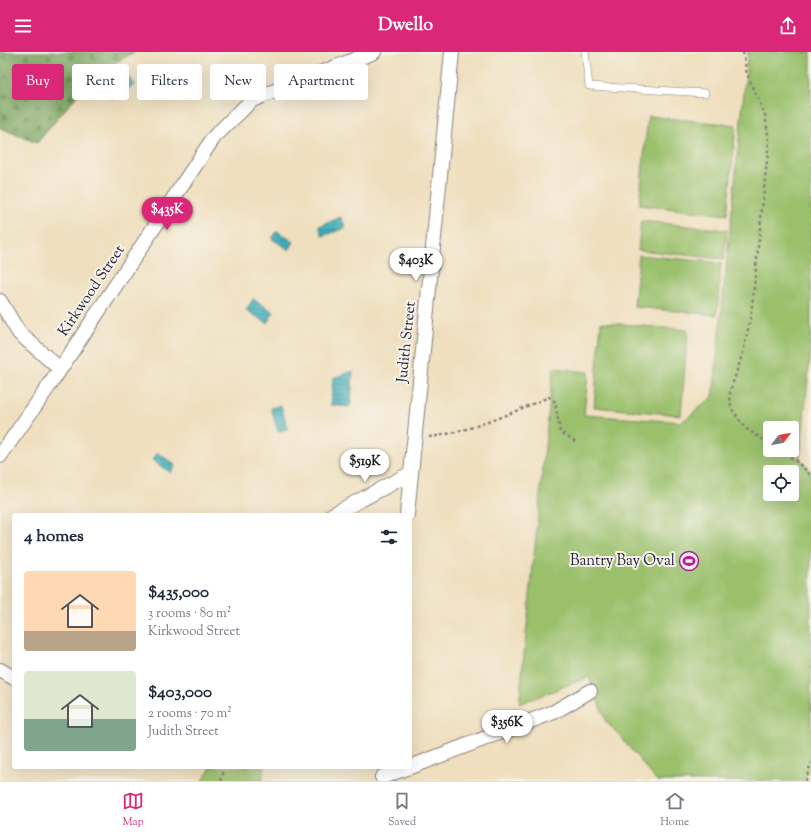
<!DOCTYPE html>
<meta charset="utf-8">
<style>
:root{--surface:#fff;--page:#f6f6f7;--text:#1f2937;--muted:#747a83;--line:#e0e1e3;--accent:#db2777}
body{margin:0;font-family:"Sorts Mill Goudy",serif;background:var(--page);color:var(--text);height:100vh;display:flex;flex-direction:column;font-size:15px;white-space:nowrap}
*{box-sizing:border-box;margin:0}
p{font-size:13px;color:var(--muted)}
.icon{flex:none;width:22px;height:22px;fill:none;stroke:currentColor;stroke-width:2;stroke-linecap:round;stroke-linejoin:round}
.map{position:relative;flex:1;overflow:hidden}
.drawer{position:absolute;left:12px;top:461px;width:400px;height:256px;display:flex;flex-direction:column;background:var(--surface);border-radius:4px;box-shadow:0 4px 16px #0002}
.drawer>*{flex:none}
.hud{position:absolute;left:12px;top:12px;width:400px;height:36px;display:flex;gap:8px}
.needle{width:26px;rotate:59deg}
.fabs{position:absolute;left:763px;top:369px;display:grid;gap:8px}
.fabs a{display:grid;place-items:center;width:36px;height:36px;border-radius:4px;background:var(--surface);box-shadow:0 4px 16px #0002;font-size:20px}
.price{position:absolute;translate:-50% -34px;padding:0 9px;border-radius:14px;background:#fff;color:#222;font-size:13px;line-height:26px;filter:drop-shadow(0 1px 2px #0008)}
.price::after{content:'';position:absolute;left:50%;top:24px;width:12px;height:9px;margin-left:-6px;background:inherit;clip-path:polygon(0 0,100% 0,50% 100%)}
.price.selected{background:var(--accent);color:#fff}
ul{padding:0;list-style:none}
li{display:flex;align-items:center;gap:12px;height:100px;padding:0 12px}
li span{display:grid;place-items:center;flex:none;width:112px;height:80px;border-radius:4px;color:#555}
li>.icon{margin-inline-start:auto}
span .icon{width:48px;height:48px;fill:#fffc;stroke-width:1}
li b{font-size:17px}
h2{display:flex;justify-content:space-between;align-items:center;height:48px;padding:0 12px;font-size:17px}
.tag{padding:0 14px;border-radius:4px;background:var(--surface);box-shadow:0 4px 16px #0002;font-size:14px;line-height:36px}
.tag.selected{background:var(--accent);color:#fff}
header{display:flex;justify-content:space-between;align-items:center;height:52px;padding:0 12px;background:var(--accent);color:#fff;font-size:18px;font-weight:800}
.menu{display:flex;justify-content:space-around;align-items:center;height:56px;border-top:1px solid var(--line);background:var(--surface);font-size:11px;color:var(--muted)}
.menu a{display:grid;justify-items:center;gap:2px}
.menu .selected{color:var(--accent)}
.map>svg:first-child{display:block}
.forest{fill:url(#forest-firs);stroke:#4e644e}
.park{fill:#9ac06c;stroke:#5e7154;fill-rule:evenodd}
.water{fill:url(#water-rules);stroke:#30687a}
.lines{fill:none;stroke-linecap:round;stroke-linejoin:round}
.lane-casing{stroke:#88807c;stroke-width:8}
.street-casing{stroke:#88807c;stroke-width:16}
.path{stroke:#88807c;stroke-width:2.5;stroke-dasharray:3 3;stroke-linecap:butt}
.lane{stroke:#fff;stroke-width:7}
.street{stroke:#fff;stroke-width:14}
.labels{text-anchor:middle;dominant-baseline:central;stroke-width:4;stroke-linejoin:round;paint-order:stroke}
.street-label{font-size:15px;fill:#22223b;stroke:#f7f3e8}
.poi-label{font-size:15px;fill:#22223b;stroke:#f7f3e8;text-anchor:end}
</style>
<header><svg class="icon" aria-label="menu" viewBox="0 0 24 24"><path d="M4 6h16M4 12h16M4 18h16"/></svg>Dwello<svg class="icon" aria-label="share" viewBox="0 0 24 24"><path d="M12 15V3M7 8l5-5 5 5M5 13v7h14v-7"/></svg></header>
<div class="map">
<svg width="811" height="729" viewBox="0 0 811 729">
<defs>
<pattern id="forest-firs" width="22" height="20" patternUnits="userSpaceOnUse"><rect width="22" height="20" fill="#7ba660"/><path d="M5 1l3.5 6h-7zM16 11l3.5 6h-7z" fill="#648750"/></pattern>
<pattern id="water-rules" width="6" height="5" patternUnits="userSpaceOnUse"><rect width="6" height="5" fill="#3eaeb9"/><path d="M0 2.5h6" fill="none" stroke="#348d98"/></pattern>
</defs>
<rect width="100%" height="100%" fill="#f7f3e8"/>
<filter id="ink" filterUnits="userSpaceOnUse"><feTurbulence type="fractalNoise" baseFrequency=".025" numOctaves="2"/><feDisplacementMap in="SourceGraphic" scale="8" xChannelSelector="R" yChannelSelector="G"/><feConvolveMatrix kernelMatrix="1 2 1 2 8 2 1 2 1" color-interpolation-filters="sRGB"/></filter>
<filter id="wash" filterUnits="userSpaceOnUse"><feTurbulence type="fractalNoise" baseFrequency=".012" numOctaves="4" result="noise"/><feDisplacementMap in="SourceGraphic" scale="16" xChannelSelector="R" yChannelSelector="G"/><feGaussianBlur stdDeviation="0.9" result="paint"/><feColorMatrix in="noise" values="0 0 0 0 0 0 0 0 0 0 0 0 0 0 0 0 0 1.4 0 .05"/><feComposite in="paint" operator="in"/></filter>
<g filter="url(#wash)">
<rect width="100%" height="100%" fill="#efdfbe"/>
<polygon class="forest" points="0,0 135,0 96,21 37,91 0,76"/>
<g class="park">
<path d="M748,0H811V296L800,406L811,421V711L805,729H657L620,684L606,670L589,625L519,652L553,316L588,320L584,363L682,370L713,345ZM770,376H792V398H770ZM770,420H792V442H770Z"/>
<polygon points="648,64 736,73 727,163 639,153"/>
<polygon points="641,169 727,178 724,207 638,198"/>
<polygon points="639,203 721,211 717,263 634,255"/>
<polygon points="601,270 688,278 681,363 594,355"/>
<polygon points="211,715 264,715 262,729 202,729"/>
</g>
<g class="water">
<path d="M124,22L128,24L134,33L112,47L99,24C106,26 111,25 118,27Z"/>
<polygon points="341,165 346,176 323,184 319,174"/>
<polygon points="277,179 294,190 289,198 272,187"/>
<polygon points="253,247 274,260 267,271 246,258"/>
<polygon points="353,319 351,352 349,355 331,353 333,326"/>
<polygon points="281,353 288,378 278,380 271,356"/>
<polygon points="158,401 175,413 170,421 152,408"/>
</g>
</g>
<g filter="url(#ink)">
<g class="lines">
<defs>
<polyline id="lane" points="585,0 589,34 705,41"/>
<g id="street">
<polyline points="0,249 19,281 60,317"/>
<polyline points="0,404 49,334 214,85 252,48 374,0"/>
<polyline points="332,463 411,421"/>
<polyline points="407,463 452,0"/>
<polyline points="0,618 14,626"/>
<polyline points="410,715 554,660 590,639"/>
<polyline points="382,725 409,715"/>
</g>
</defs>
<use href="#lane" class="lane-casing"/>
<use href="#street" class="street-casing"/>
<g class="path">
<polyline points="743,0 747,22 765,63 769,89 751,264 743,300 730,340 731,356 745,376 770,392"/>
<path d="M429,385C471,380 510,361 549,345L555,350L560,380L577,390"/>
<path d="M780,398C791,405 802,413 811,424"/>
<polyline points="221,729 225,715"/>
<polyline points="805,729 811,711"/>
</g>
<use href="#lane" class="lane"/>
<use href="#street" class="street"/>
</g>
</g>
<defs>
<symbol id="stadium-ring" viewBox="-11 -11 22 22"><circle r="9.5" fill="#f7f3e8" stroke="#b5179e" stroke-width="1.5"/><path d="M0-5a6.5 5 0 1 0 0 10a6.5 5 0 1 0 0-10ZM-3.5-1.8h7v3.6h-7Z" fill="#b5179e"/></symbol>
</defs>
<g fill-rule="evenodd">
<use href="#stadium-ring" x="678" y="498" width="22" height="22"/>
</g>
<g class="labels">
<g class="street-label">
<text transform="translate(92 239) rotate(-56)">Kirkwood Street</text>
<text transform="translate(407 290) rotate(-84)">Judith Street</text>
</g>
<g class="poi-label">
<text x="675" y="509">Bantry Bay Oval</text>
</g>
</g>
</svg>
<div class="fabs">
<a><svg class="needle" viewBox="-14 -14 28 28"><path d="M0-13l5 13h-10z" fill="#e53935"/><path d="M0 13l5-13h-10z" fill="#747a83"/></svg></a>
<a><svg class="icon" aria-label="locate" viewBox="0 0 24 24"><circle cx="12" cy="12" r="6"/><path d="M12 2v4M12 18v4M2 12h4M18 12h4"/></svg></a>
</div>
<b class="price selected" style="left:167px;top:179px">$435K</b>
<b class="price" style="left:416px;top:230px">$403K</b>
<b class="price" style="left:365px;top:431px">$519K</b>
<b class="price" style="left:507px;top:692px">$356K</b>
<div class="hud">
<a class="tag selected">Buy</a>
<a class="tag">Rent</a>
<a class="tag">Filters</a>
<a class="tag">New</a>
<a class="tag">Apartment</a>
</div>
<section class="drawer">
<h2>4 homes<svg class="icon" aria-label="filters" viewBox="0 0 24 24"><path d="M4 7h16M4 17h16"/><circle cx="9" cy="7" r="2"/><circle cx="15" cy="17" r="2"/></svg></h2>
<ul>
<li><span style="background:linear-gradient(#ffd9b3 75%,#b9a48a 0)"><svg class="icon" aria-label="home" viewBox="0 0 24 24"><path d="M3 11l9-7 9 7M6 9v11h12V9"/></svg></span><div><b>$435,000</b><p>3 rooms · 80 m²</p><p>Kirkwood Street</p></div></li>
<li><span style="background:linear-gradient(#dfe7d0 60%,#7fa58c 0)"><svg class="icon" aria-label="home" viewBox="0 0 24 24"><path d="M3 11l9-7 9 7M6 9v11h12V9"/></svg></span><div><b>$403,000</b><p>2 rooms · 70 m²</p><p>Judith Street</p></div></li>
</ul>
</section>
</div>
<nav class="menu">
<a class="selected"><svg class="icon" aria-label="map" viewBox="0 0 24 24"><path d="M3 6l6-2 6 2 6-2v14l-6 2-6-2-6 2zM9 4v14M15 6v14"/></svg>Map</a>
<a><svg class="icon" aria-label="saved" viewBox="0 0 24 24"><path d="M7 4h10v16l-5-4-5 4z"/></svg>Saved</a>
<a><svg class="icon" aria-label="home" viewBox="0 0 24 24"><path d="M3 11l9-7 9 7M6 9v11h12V9"/></svg>Home</a>
</nav>
